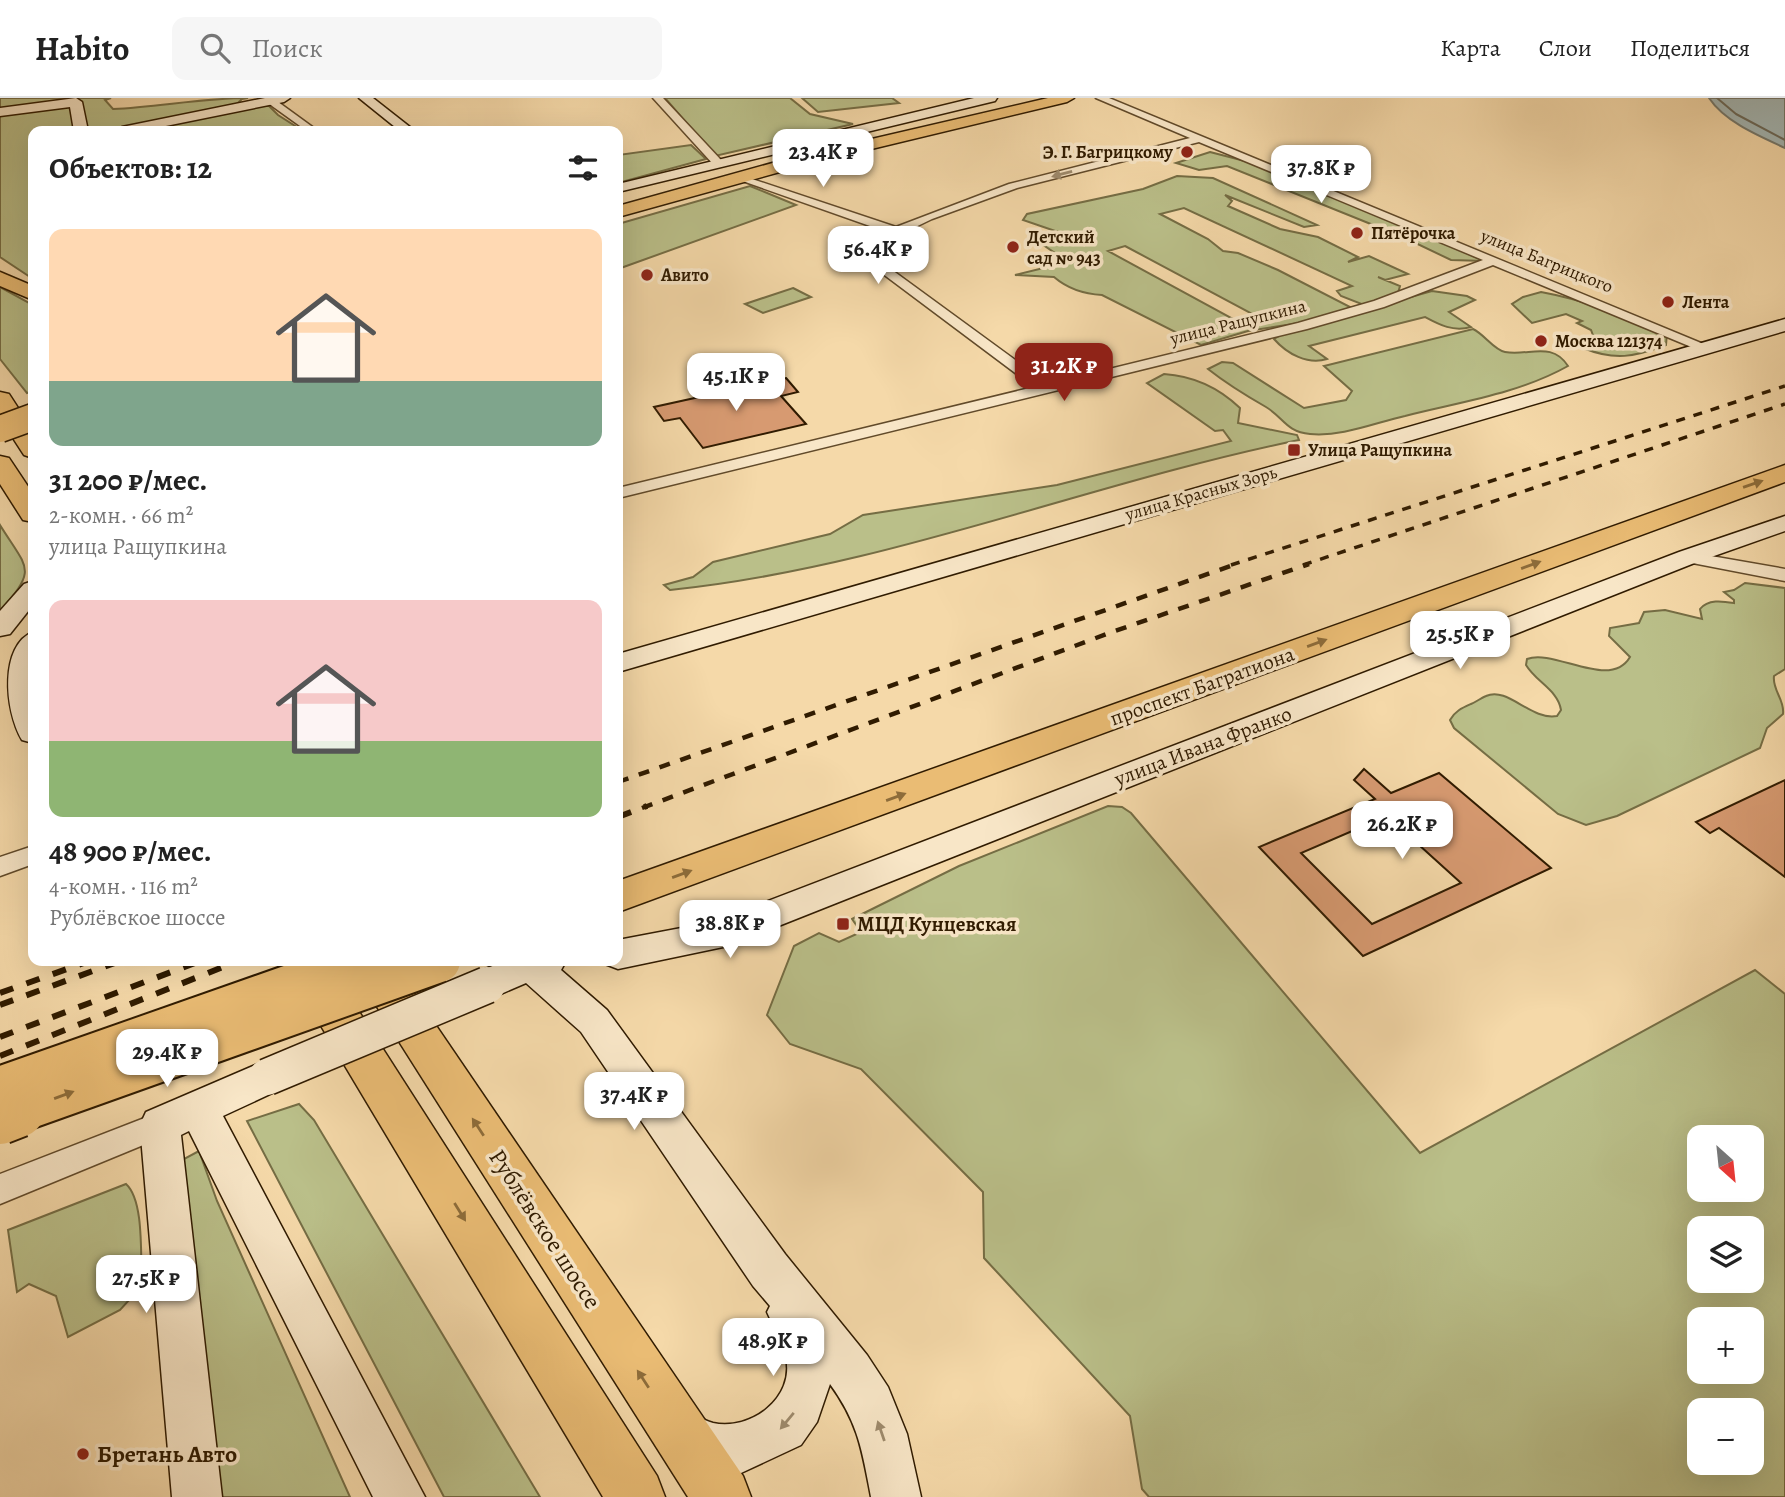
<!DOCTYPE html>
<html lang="ru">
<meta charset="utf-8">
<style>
:root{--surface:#fff;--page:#f6f6f6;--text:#222;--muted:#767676;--line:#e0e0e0;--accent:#8f2418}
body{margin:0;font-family:Alegreya,serif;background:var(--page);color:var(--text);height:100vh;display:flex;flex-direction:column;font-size:26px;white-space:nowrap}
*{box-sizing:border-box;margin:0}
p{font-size:23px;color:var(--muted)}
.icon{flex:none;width:38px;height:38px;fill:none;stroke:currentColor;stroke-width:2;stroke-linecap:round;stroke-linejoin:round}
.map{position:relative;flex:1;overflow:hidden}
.sheet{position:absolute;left:28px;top:28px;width:595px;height:840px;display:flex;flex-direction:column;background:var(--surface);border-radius:14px;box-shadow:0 7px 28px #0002}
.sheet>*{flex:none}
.needle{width:46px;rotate:153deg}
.buttons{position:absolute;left:1687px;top:1027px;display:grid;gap:14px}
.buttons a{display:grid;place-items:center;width:77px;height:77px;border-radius:14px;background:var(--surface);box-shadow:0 7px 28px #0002;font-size:35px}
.price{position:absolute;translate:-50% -60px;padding:0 16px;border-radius:14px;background:#fff;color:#222;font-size:23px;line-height:46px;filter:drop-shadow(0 2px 4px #0008)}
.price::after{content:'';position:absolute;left:50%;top:42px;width:21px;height:16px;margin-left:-10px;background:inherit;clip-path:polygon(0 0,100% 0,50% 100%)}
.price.selected{background:var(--accent);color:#fff}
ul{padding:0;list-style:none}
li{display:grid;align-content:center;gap:14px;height:371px;padding:0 21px}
li span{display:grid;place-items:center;height:217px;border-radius:14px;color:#555}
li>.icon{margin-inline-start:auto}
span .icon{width:126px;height:126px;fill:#fffc;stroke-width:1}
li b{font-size:30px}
h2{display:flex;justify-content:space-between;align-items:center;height:84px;padding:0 21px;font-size:30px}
header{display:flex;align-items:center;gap:42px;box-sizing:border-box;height:98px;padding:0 35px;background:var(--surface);border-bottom:2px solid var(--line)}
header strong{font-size:33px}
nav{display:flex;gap:38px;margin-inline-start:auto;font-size:24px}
.search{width:490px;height:63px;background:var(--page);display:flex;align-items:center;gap:18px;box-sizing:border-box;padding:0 24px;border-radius:14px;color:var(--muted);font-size:26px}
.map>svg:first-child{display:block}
.green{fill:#babf89;stroke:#756d44;stroke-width:2;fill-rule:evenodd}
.water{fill:#a3b7b5;stroke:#75796d;stroke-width:2}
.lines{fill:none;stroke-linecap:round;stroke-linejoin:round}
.shore{stroke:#6a695a;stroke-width:2}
.building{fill:#d79a71;stroke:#301b00;stroke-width:2;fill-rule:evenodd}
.street-casing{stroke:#614a2a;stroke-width:3}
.secondary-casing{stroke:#301b00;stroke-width:3}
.primary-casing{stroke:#301b00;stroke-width:3}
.street{fill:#f8e6c7;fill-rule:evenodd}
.secondary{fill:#f8e6c7;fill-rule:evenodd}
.primary{fill:#eabc74;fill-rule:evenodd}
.rail-far2{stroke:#301b00;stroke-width:3.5;stroke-dasharray:9 9;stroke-linecap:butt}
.rail-far1{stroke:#301b00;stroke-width:4.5;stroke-dasharray:11 11;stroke-linecap:butt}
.rail{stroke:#301b00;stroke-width:6;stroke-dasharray:14 14;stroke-linecap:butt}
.secondary-bridge-casing{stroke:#301b00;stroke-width:39;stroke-linecap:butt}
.primary-bridge-far2-casing{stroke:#301b00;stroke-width:29;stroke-linecap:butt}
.primary-bridge-far1-casing{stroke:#301b00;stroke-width:46;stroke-linecap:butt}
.primary-bridge-casing{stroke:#301b00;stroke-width:56;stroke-linecap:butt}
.secondary-bridge{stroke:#f8e6c7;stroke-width:36}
.primary-bridge-far2{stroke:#eabc74;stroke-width:26}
.primary-bridge-far1{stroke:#eabc74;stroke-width:42}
.primary-bridge{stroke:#eabc74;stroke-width:52}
.oneway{fill:#9e8b6d}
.oneway2{fill:#8d6c3a}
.poi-dot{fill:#8f2418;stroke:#f8e6c7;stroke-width:2.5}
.labels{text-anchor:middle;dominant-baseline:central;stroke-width:7;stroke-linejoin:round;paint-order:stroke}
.far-poi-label{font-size:18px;font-weight:bold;fill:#301b00;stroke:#f8e6c7;text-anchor:start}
.far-street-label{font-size:18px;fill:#301b00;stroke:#f8e6c7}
.street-label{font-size:21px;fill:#301b00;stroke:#f8e6c7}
.poi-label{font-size:21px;font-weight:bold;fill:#301b00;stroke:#f8e6c7;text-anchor:start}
.near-street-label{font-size:24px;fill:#301b00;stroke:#f8e6c7}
.near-poi-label{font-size:24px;font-weight:bold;fill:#301b00;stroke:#f8e6c7;text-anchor:start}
</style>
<header>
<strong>Habito</strong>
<div class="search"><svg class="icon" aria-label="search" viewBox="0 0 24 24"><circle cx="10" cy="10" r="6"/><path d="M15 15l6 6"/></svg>Поиск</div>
<nav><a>Карта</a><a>Слои</a><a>Поделиться</a></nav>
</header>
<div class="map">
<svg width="1785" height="1399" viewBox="0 0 1785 1399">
<rect width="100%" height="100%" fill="#f5d9a9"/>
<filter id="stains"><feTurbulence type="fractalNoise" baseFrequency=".00286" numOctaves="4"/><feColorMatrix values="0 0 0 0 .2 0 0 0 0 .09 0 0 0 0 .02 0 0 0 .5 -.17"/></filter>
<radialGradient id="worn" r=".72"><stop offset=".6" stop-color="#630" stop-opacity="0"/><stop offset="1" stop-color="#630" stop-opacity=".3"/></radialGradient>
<g class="green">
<path d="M0,0H111L105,2L113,11C158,9 203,0 248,0L242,1L237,6L269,8L278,17L303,33H33V181L0,159Z"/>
<polygon points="665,0 790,0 810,16 853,26 715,58"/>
<polygon points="802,0 892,0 899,5 818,14"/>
<polygon points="691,47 706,61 618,85 618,57"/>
<polygon points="1210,54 1268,69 1485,163 1451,162 1403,139 1227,68 1199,72 1176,65"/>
<path d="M1177,78L1213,80L1317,127L1304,129L1225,97L1232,103L1228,108L1280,131L1318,139L1358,159L1348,164L1369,158L1408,176L1385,182L1378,179L1400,188L1398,195L1364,207L1341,198L1337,193L1352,188L1184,110L1160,116L1208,141L1223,153L1238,155L1278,172L1352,210L1306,224L1248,233L1201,247L1102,197C1083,196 1068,191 1054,179L1015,177L1068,164L1039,144L1064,136L1023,122L1027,116L1143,91ZM1125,148L1260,220V221L1242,226L1108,153Z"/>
<polygon points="750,88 796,107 618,171 618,126"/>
<polygon points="0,189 33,207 33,293 27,295 0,261"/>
<polygon points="793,190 811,199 763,215 745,206"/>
<path d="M1432,193L1467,198L1475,202L1449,214L1471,229C1453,234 1440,227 1425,219L1309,248L1327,261C1308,267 1287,256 1274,241L1286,234Z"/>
<path d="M1541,194C1585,202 1625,218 1667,235L1666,247C1634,259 1615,263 1583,250L1594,240L1591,232L1577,225L1582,223L1566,216L1532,225L1512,206L1523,199Z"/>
<path d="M1473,231C1484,236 1494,252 1505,254C1530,258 1552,243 1568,268C1518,296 1460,304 1405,318C1374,325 1342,339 1310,336C1286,334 1283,319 1266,309C1245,297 1227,286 1208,271L1222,264L1233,265L1304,310L1346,302L1352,293L1324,268Z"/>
<path d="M1164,276C1194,278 1218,289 1240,310L1238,325L1297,337L1299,342C1088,385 885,470 670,492L664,487L693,479L713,464L830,436L863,417L1057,387L1231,343L1223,332L1215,333L1147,285Z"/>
<path d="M0,427C28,472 38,470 0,513Z"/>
<path d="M1745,485L1785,490V571L1774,578C1772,592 1785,602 1783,616L1767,630L1760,650L1617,718L1586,727L1558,716L1454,630L1450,622C1455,613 1462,610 1471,606C1476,604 1481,600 1486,598C1508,588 1531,623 1557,618L1561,612C1558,592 1536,584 1526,567L1527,561C1554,550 1610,593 1630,559L1609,538L1610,530L1639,525L1644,514L1665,512L1702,521L1700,511C1708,501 1722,503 1734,505V502L1724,494L1734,492Z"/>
<path d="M1108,708L1122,709L1131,715L1420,1055L1755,872L1785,896V1399H1149L1142,1391L1130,1318L984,1160L983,1094L861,971L790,946L767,917L794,848L819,835L839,844L861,834L852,821L959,768ZM1699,1040H1752V1092H1699ZM1699,1130H1752V1183H1699ZM1699,1222H1752V1274H1699ZM1699,1312H1752V1365H1699Z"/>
<polygon points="299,1006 314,1022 540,1399 444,1399 247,1023"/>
<polygon points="199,1053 217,1103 350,1399 217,1399 182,1062"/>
<path d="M126,1086C145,1103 140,1162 142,1188L120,1212L68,1239L56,1198L29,1186L17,1194L8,1132Z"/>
</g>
<path class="water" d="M1709,0H1785V50C1759,38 1725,24 1709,0Z"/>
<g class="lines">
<polyline class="shore" points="1717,0 1736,16 1785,42"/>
</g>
<g class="building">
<polygon points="786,280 798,294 781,298 806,326 703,350 680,320 664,323 654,309"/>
<path d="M1364,671L1391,695L1439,675L1551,770L1363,858L1259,749L1375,701L1354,682ZM1387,718L1461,785L1372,826L1301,755Z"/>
<polygon points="1785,682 1785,779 1719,730 1710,735 1696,724"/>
</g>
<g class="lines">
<defs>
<g id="street">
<polygon points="653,0 663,0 721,62 721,66 713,66"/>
<path d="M1096,0H1109L1713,250L1711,253H1701L1493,167L1384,209L1307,231L618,400V390L1034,289L851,152L887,134L734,80L743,78L896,129L1009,86L1190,40ZM1199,44L1483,162L1374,203L1298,225L1048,286L866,153L932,121L1017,90Z"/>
<polygon points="268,1 274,1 318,33 307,33 268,5"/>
<polygon points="1688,454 1785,471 1785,483 1682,463 1679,459 1682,455"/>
<polygon points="33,748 33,766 0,778 0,759"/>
<polygon points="160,1014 170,1018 175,1027 170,1036 0,1106 0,1076"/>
</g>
<g id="secondary">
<polygon points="76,0 82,4 88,33 74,33 70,9 0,18 0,10"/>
<polygon points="265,0 290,0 284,4 141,33 115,33 122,29"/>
<polygon points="359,0 373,0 415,33 400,33"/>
<polygon points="974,0 997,0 995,3 618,94 618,86"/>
<polygon points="1785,221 1785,233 618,574 618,556"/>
<polygon points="1785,418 1785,433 1697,464 728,848 618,871 605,866 604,863 618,863 618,842 713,824 1679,454"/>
<polygon points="33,483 33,507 10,536 0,538 0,513 24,486"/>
<path d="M33,534V558L28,574L33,602V645L22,642C4,611 0,547 33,534Z"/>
<path d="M504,863H566L561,872L607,912L785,1156L867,1257L888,1289L907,1336L921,1399H871C862,1353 859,1326 830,1286L817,1324L801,1347L741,1375L711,1374L666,1353L659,1336L666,1319L683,1312C692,1316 703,1322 713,1325C751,1333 795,1300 786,1260C783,1244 773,1228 767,1214L770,1208L753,1188L581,934L526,885L487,902L474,898L469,887L474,876Z"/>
<polygon points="267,962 281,967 287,979 281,991 223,1018 425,1399 373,1399 189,1033 181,1037 222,1399 172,1399 140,1027 146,1014"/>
</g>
<g id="primary">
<polygon points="1048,0 1074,0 1067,4 805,67 618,119 618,108 794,59"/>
<polygon points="0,174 33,188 33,202 0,188"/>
<polygon points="0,294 9,296 33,333 33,360 24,357 0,320"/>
<polygon points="0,358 9,360 33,396 33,424 23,422 0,386"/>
<polygon points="1785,367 1785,384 618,814 618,783"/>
<polygon points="310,863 329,867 657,1378 665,1399 603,1399 299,891 293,879 299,867"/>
<polygon points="348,863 392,863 743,1378 751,1399 688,1399"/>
</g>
</defs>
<use href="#street" class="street-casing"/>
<use href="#secondary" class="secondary-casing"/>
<use href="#primary" class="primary-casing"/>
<use href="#street" class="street"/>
<use href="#secondary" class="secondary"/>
<use href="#primary" class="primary"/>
<g class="rail-far2">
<polyline points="1231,467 1785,288"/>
<polyline points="1303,467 1785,306"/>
</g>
<g class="rail-far1">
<polyline points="618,684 1236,466"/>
<polyline points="642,710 1112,534 1309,466"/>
</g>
<g class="rail">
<polyline points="618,719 647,708"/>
<polyline points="0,895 89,863"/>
<polyline points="0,907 120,863"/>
<polyline points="0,939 200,863"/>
<polyline points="0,958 238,863"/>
</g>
<defs>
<polyline id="secondary-bridge" points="267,979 487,887"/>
<polyline id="primary-bridge-far2" points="0,331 33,319"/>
<g id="primary-bridge-far1">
<polyline points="0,990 361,863"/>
<polyline points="13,1015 439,863"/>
</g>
<polyline id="primary-bridge" points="0,1020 18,1013"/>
</defs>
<use href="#secondary-bridge" class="secondary-bridge-casing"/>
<use href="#primary-bridge-far2" class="primary-bridge-far2-casing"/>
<use href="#primary-bridge-far1" class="primary-bridge-far1-casing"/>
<use href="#primary-bridge" class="primary-bridge-casing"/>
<use href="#secondary-bridge" class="secondary-bridge"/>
<use href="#primary-bridge-far2" class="primary-bridge-far2"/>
<use href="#primary-bridge-far1" class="primary-bridge-far1"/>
<use href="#primary-bridge" class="primary-bridge"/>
</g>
<defs><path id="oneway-solid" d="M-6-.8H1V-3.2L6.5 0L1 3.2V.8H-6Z" transform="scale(1.75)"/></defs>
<g class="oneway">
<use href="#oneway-solid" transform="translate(1062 76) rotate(165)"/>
<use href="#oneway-solid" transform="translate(787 1323) rotate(130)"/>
<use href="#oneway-solid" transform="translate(881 1333) rotate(-109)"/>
</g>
<g class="oneway2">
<use href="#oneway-solid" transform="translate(1753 386) rotate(-19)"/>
<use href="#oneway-solid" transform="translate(1531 467) rotate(-20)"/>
<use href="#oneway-solid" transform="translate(1317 545) rotate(-20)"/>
<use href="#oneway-solid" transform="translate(896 699) rotate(-20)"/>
<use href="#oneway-solid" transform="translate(682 776) rotate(-20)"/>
<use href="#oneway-solid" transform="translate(64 997) rotate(-20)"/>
<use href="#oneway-solid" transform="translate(478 1029) rotate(-123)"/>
<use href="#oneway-solid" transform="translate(460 1114) rotate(58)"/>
<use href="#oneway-solid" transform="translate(643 1281) rotate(-123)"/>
</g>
<g class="poi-dot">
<circle cx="1187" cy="54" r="7"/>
<circle cx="1357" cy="135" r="7"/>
<circle cx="1013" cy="149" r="7"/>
<circle cx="647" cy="177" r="7"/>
<circle cx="1668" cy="204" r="7"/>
<circle cx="1541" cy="243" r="7"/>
<rect x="1287" y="345" width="14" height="14" rx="3.5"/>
<rect x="836" y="819" width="14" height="14" rx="3.5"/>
<circle cx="83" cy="1356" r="7"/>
</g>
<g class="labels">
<g class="far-poi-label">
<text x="1173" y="54" text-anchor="end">Э. Г. Багрицкому</text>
<text x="1371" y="135">Пятёрочка</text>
<text x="1027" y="139">Детский<tspan x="1027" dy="21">сад № 943</tspan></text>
<text x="661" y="177">Авито</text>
<text x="1682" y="204">Лента</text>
<text x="1555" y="243">Москва 121374</text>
<text x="1308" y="352">Улица Ращупкина</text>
</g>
<g class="far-street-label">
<text transform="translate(1547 163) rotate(22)">улица Багрицкого</text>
<text transform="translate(1238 224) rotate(-14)">улица Ращупкина</text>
<text transform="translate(1201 395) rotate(-16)">улица Красных Зорь</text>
</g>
<g class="street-label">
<text transform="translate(1202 588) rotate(-20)">проспект Багратиона</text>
<text transform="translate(1203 648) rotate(-21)">улица Ивана Франко</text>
</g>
<g class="poi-label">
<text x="857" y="826">МЦД Кунцевская</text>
</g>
<g class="near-street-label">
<text transform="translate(545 1131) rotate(57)">Рублёвское шоссе</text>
</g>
<g class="near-poi-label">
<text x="97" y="1356">Бретань Авто</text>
</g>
</g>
<rect width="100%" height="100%" filter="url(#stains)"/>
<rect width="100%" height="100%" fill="url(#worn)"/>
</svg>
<div class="buttons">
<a><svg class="needle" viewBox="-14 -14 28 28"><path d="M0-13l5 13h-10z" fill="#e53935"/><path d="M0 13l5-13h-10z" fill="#767676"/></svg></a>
<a><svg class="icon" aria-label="layers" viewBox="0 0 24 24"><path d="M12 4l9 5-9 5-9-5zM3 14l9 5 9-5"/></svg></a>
<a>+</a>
<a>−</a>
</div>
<b class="price" style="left:823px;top:91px">23.4K ₽</b>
<b class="price" style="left:1321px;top:107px">37.8K ₽</b>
<b class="price" style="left:878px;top:188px">56.4K ₽</b>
<b class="price selected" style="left:1064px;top:305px">31.2K ₽</b>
<b class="price" style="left:736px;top:315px">45.1K ₽</b>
<b class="price" style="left:1460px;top:573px">25.5K ₽</b>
<b class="price" style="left:1402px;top:763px">26.2K ₽</b>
<b class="price" style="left:730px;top:862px">38.8K ₽</b>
<b class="price" style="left:167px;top:991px">29.4K ₽</b>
<b class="price" style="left:634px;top:1034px">37.4K ₽</b>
<b class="price" style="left:146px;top:1217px">27.5K ₽</b>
<b class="price" style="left:773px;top:1280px">48.9K ₽</b>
<section class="sheet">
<h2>Объектов: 12<svg class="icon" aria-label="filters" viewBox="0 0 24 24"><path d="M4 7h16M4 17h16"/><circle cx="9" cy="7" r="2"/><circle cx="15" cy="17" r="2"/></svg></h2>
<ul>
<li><span style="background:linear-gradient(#ffd9b3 70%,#7fa58c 0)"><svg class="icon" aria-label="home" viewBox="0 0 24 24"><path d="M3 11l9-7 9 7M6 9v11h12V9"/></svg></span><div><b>31 200 ₽/мес.</b><p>2-комн. · 66 m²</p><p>улица Ращупкина</p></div></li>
<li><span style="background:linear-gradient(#f6c9c9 65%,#8fb573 0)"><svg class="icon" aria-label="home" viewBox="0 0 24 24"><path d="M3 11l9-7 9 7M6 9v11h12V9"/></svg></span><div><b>48 900 ₽/мес.</b><p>4-комн. · 116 m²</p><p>Рублёвское шоссе</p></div></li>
</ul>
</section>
</div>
